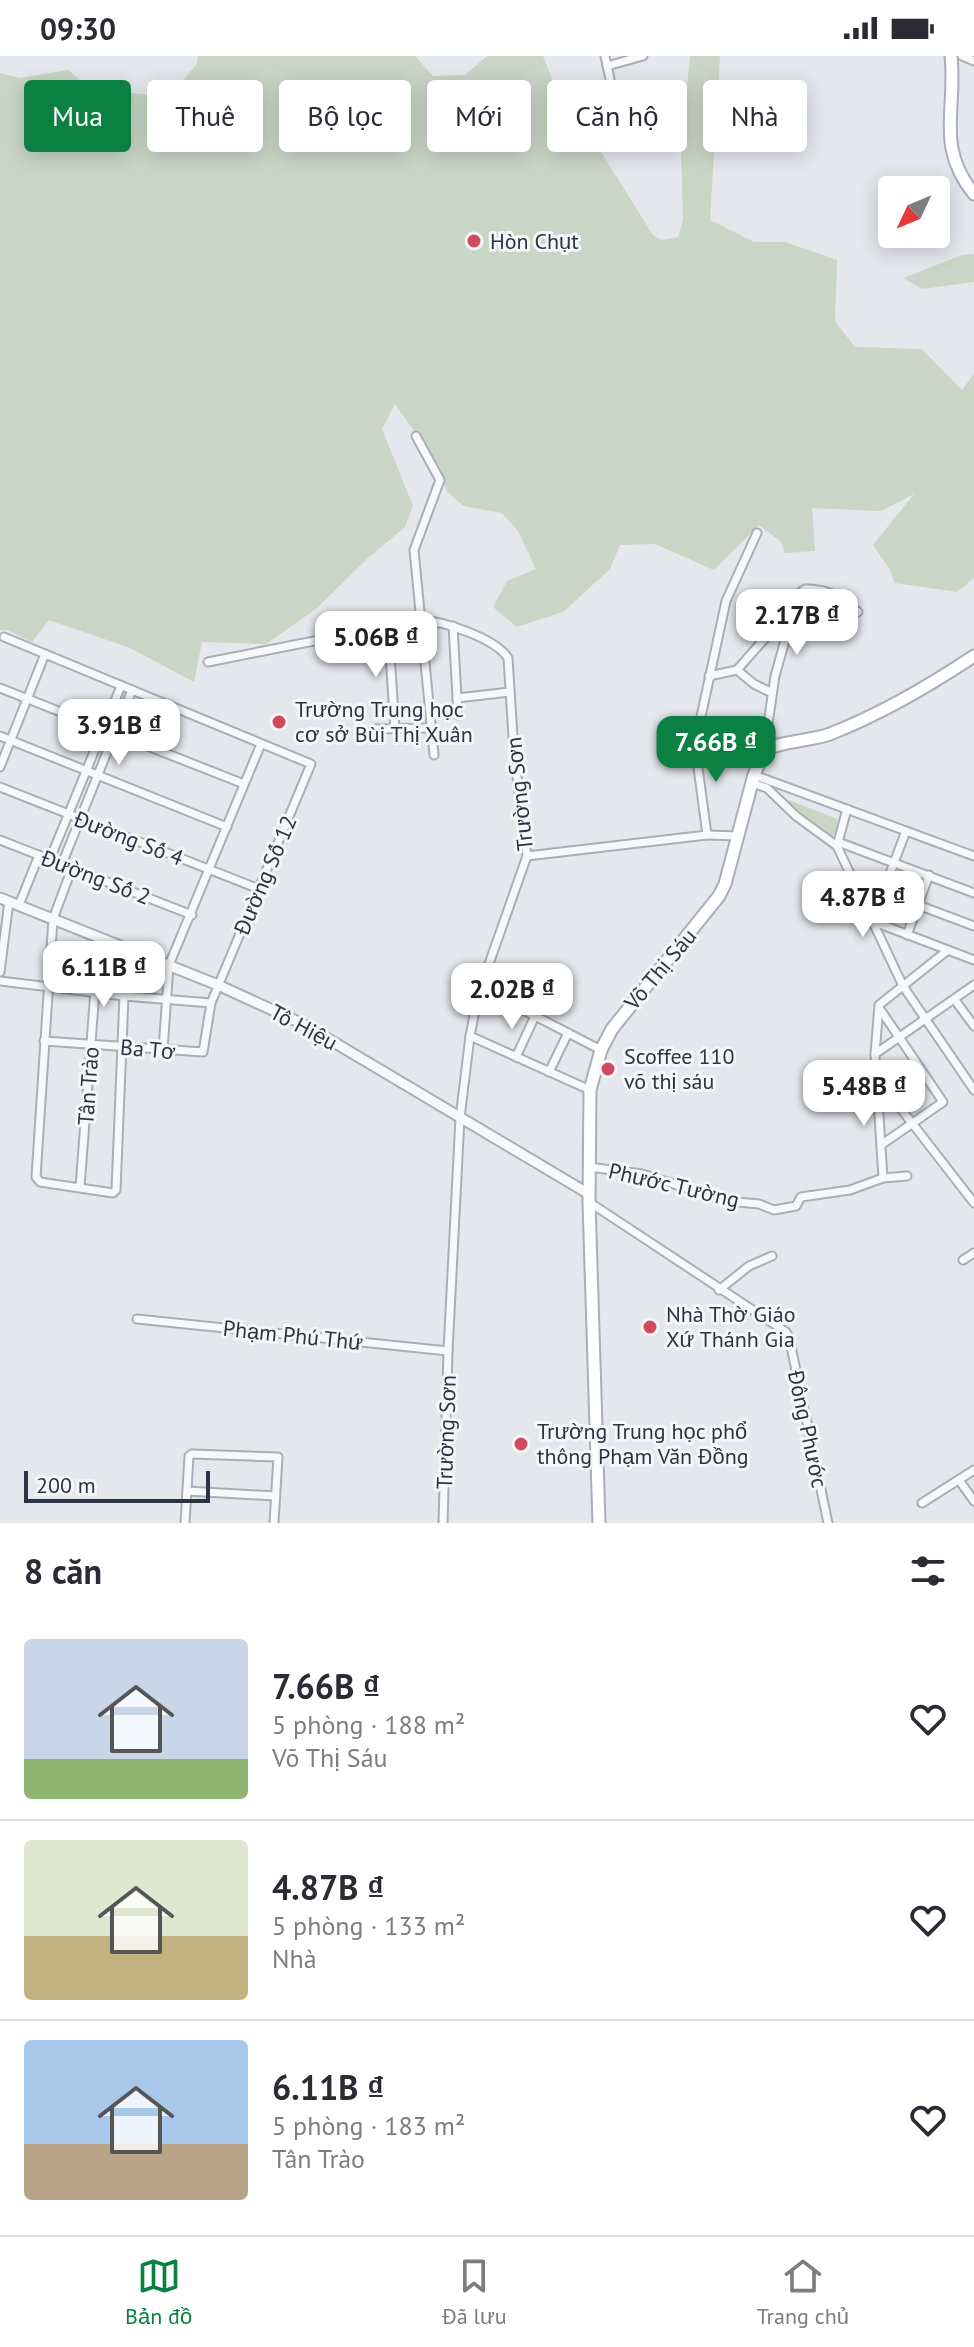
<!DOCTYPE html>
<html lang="vi">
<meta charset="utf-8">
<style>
:root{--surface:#fff;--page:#f2f2f3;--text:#2b2b33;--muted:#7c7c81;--line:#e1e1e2;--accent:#0b8043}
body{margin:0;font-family:"PT Sans",sans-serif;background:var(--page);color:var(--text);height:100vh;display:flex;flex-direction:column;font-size:30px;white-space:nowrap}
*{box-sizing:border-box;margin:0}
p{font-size:26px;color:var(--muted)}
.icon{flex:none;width:44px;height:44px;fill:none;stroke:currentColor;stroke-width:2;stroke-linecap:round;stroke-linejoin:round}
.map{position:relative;height:1467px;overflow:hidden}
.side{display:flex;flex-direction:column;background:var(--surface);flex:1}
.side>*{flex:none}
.hud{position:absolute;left:24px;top:24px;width:926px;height:72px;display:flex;gap:16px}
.needle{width:52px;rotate:226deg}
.controls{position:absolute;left:878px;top:120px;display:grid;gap:16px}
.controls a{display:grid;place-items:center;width:72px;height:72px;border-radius:8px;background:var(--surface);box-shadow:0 4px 20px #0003;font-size:40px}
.scale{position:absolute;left:24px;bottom:20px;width:186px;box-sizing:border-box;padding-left:8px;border:4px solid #2b3445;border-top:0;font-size:22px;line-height:28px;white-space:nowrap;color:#2b3445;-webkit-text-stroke:6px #f4f6f9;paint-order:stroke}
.price{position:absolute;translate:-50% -68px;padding:0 18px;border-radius:16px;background:#fff;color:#222;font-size:26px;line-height:52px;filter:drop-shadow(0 2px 4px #0008)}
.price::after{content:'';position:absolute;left:50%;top:48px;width:24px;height:18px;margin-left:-12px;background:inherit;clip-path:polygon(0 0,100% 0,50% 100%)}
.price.on{background:var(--accent);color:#fff}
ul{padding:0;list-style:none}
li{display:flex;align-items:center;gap:24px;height:200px;padding:0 24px}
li+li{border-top:2px solid var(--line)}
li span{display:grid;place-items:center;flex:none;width:224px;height:160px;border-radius:8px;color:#555}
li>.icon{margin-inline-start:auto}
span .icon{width:96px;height:96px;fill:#fffc;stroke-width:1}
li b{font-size:34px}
h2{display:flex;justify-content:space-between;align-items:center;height:96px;padding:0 24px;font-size:34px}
.tag{padding:0 28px;border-radius:8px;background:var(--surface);box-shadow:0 4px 20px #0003;font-size:28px;line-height:72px}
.tag.on{background:var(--accent);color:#fff}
.status{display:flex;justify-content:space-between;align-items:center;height:56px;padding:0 40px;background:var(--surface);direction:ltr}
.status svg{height:22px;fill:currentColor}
.tab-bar{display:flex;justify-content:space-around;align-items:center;height:112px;border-top:2px solid var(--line);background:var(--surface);font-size:22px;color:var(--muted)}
.tab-bar a{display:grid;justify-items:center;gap:4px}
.tab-bar .on{color:var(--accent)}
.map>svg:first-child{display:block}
.green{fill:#c9d6c5}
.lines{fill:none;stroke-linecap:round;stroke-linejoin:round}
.minor-casing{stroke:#a9aeb7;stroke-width:11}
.tertiary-casing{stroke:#a9aeb7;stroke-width:13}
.secondary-casing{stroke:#a9aeb7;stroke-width:15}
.minor{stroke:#f7f8fa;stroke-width:7}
.tertiary{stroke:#f7f8fa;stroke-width:9}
.secondary{stroke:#fff;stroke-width:11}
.poi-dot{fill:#d1495b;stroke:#f4f6f9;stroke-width:3}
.labels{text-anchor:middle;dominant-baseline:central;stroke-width:6;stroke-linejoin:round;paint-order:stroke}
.poi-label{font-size:22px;fill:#2b3445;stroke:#f4f6f9;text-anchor:start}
.street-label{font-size:22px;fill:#2b3445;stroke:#f4f6f9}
</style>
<div class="status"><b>09:30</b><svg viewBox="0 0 49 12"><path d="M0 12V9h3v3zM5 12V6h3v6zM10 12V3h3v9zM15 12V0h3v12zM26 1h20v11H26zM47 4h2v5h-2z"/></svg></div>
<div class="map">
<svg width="974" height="1467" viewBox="0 0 974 1467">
<rect width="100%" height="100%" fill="#e4e7ec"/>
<g class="green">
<polygon points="198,0 415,0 433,20 465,19 487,0 543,0 568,63 601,96 653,179 662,184 678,181 683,164 681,93 690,0 720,0 710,164 754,186 785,186 837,204 835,265 855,291 922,293 962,334 974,317 974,522 957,536 895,527 889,512 873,489 914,438 881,455 812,452 815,495 785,497 781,486 759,469 714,514 655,488 620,489 610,513 563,556 517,571 493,551 507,525 536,513 518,475 502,457 463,450 446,434 441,413 395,348 382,373 413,450 405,471 369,501 316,553 266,588 202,586 194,626 130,592 49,564 32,586 7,574 0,574 0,17 20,22 68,14 92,34 169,40 197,8"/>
<polygon points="974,198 974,226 922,233 903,222 962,199"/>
<polygon points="789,744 837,763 838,773 833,781 814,770 789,748"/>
</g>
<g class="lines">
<defs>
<g id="minor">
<polyline points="605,0 610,23"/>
<polyline points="962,0 974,5"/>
<polyline points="607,10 643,0"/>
<polyline points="416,380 440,424 414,494 434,699"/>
<polyline points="453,570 458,659"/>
<polyline points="388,571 395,672"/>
<polyline points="4,581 311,708 211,947 203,996 44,985"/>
<path d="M208,606L420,564C443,565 495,582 508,602L514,697L527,800L478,939L470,980L460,1062L448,1295L443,1467"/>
<polyline points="737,614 754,628 772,637"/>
<polyline points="709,620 737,614 767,580 772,565 788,574"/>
<polyline points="0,632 244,728"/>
<polyline points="457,642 510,636"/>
<polyline points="375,673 431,672"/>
<polyline points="0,680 227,771"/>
<path d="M764,695L775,620L798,538L805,533C828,532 842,542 858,556"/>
<polyline points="0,711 45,598"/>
<polyline points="754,719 974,800"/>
<polyline points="752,727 767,732 796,760 837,790 903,930 974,1034"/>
<polyline points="0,731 259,833"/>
<polyline points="906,775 872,865 974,904"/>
<polyline points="707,779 739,780"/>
<polyline points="0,784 192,859"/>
<polyline points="838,786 974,837"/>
<polyline points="837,790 847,753"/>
<polyline points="527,800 707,779 697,704 697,679 726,545 757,477"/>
<polyline points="50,803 121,630"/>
<polyline points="62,808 132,634"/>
<polyline points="72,812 53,863 36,1121 40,1126 113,1137 116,1134 124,940"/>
<polyline points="19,849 39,799"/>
<polyline points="918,849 974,870"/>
<polyline points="907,879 929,819"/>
<polyline points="0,916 9,845"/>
<polyline points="0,925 124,940 211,947"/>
<polyline points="478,939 506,945 601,994"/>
<polyline points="955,944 974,970"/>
<polyline points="880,953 943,1046 881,1089"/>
<polyline points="470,980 590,1034"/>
<polyline points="163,994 169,909 261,688"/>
<polyline points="875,998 974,929"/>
<polyline points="516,1001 535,960"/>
<polyline points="549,1016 568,977"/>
<polyline points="877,1022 974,1147"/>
<polyline points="589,1111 642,1118 727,1145 759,1148 774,1154 796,1150 801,1141 850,1134 883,1122 907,1120"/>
<polyline points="883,1122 875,998 879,949 948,894"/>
<polyline points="80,1131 99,882"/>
<polyline points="589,1146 786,1276 789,1281 828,1467"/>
<polyline points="963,1204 974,1197"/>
<polyline points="719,1234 749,1210 772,1200"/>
<polyline points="137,1263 448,1295"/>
<polyline points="959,1424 974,1445"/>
<polyline points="187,1435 275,1440"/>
<polyline points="922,1447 974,1414"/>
<polyline points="185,1467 189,1400 192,1398 278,1401 274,1467"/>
</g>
<polyline id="tertiary" points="0,842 218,929 305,969 589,1138"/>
<g id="secondary">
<path d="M951,0C957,54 935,90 974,138"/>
<path d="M599,1467L589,1146L590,1034L601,994L612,973L719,840L725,828L754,719L764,695C779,685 811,685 830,678C881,658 929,630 974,600"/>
</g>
</defs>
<use href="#minor" class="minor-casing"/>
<use href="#tertiary" class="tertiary-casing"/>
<use href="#secondary" class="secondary-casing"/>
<use href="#minor" class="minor"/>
<use href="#tertiary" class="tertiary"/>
<use href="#secondary" class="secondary"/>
</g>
<g class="poi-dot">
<circle cx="474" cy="185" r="8"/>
<circle cx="279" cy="666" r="8"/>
<circle cx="608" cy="1013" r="8"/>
<circle cx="650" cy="1271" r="8"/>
<circle cx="521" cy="1388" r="8"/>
</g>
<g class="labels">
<g class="poi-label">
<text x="490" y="185">Hòn Chụt</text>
<text x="295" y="653">Trường Trung học<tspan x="295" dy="25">cơ sở Bùi Thị Xuân</tspan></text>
<text x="624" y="1000">Scoffee 110<tspan x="624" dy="25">võ thị sáu</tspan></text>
<text x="666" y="1258">Nhà Thờ Giáo<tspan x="666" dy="25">Xứ Thánh Gia</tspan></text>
<text x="537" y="1375">Trường Trung học phổ<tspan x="537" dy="25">thông Phạm Văn Đồng</tspan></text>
</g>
<g class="street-label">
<text transform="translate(519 738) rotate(-96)">Trường Sơn</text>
<text transform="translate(129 782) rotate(21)">Đường Số 4</text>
<text transform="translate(265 819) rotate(-67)">Đường Số 12</text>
<text transform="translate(96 821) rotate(21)">Đường Số 2</text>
<text transform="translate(660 913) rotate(-50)">Võ Thị Sáu</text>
<text transform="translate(304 971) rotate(28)">Tô Hiệu</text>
<text transform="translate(148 993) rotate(5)">Ba Tơ</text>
<text transform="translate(88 1030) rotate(-86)">Tân Trào</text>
<text transform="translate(674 1129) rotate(13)">Phước Tường</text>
<text transform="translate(293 1279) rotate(6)">Phạm Phú Thứ</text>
<text transform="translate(808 1373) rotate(78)">Đông Phước</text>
<text transform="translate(446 1376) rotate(-88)">Trường Sơn</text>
</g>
</g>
</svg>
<div class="controls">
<a><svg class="needle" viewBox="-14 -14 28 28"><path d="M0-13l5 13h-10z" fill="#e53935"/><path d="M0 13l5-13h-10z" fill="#7c7c81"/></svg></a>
</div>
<div class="scale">200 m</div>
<b class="price" style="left:797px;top:601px">2.17B ₫</b>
<b class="price" style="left:376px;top:623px">5.06B ₫</b>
<b class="price" style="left:119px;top:711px">3.91B ₫</b>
<b class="price on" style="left:716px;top:728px">7.66B ₫</b>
<b class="price" style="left:863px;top:883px">4.87B ₫</b>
<b class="price" style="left:104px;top:953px">6.11B ₫</b>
<b class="price" style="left:512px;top:975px">2.02B ₫</b>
<b class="price" style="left:864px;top:1072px">5.48B ₫</b>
<div class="hud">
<a class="tag on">Mua</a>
<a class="tag">Thuê</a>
<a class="tag">Bộ lọc</a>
<a class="tag">Mới</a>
<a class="tag">Căn hộ</a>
<a class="tag">Nhà</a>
</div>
</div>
<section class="side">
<h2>8 căn<svg class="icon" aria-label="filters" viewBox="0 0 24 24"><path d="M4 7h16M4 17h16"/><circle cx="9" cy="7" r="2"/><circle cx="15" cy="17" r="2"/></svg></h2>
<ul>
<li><span style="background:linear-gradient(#c9d6e8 75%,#8fb573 0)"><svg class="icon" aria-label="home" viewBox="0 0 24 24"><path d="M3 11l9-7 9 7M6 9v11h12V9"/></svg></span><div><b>7.66B ₫</b><p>5 phòng · 188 m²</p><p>Võ Thị Sáu</p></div><svg class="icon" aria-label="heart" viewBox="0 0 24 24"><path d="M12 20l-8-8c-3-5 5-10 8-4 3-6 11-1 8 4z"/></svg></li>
<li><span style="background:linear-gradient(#dfe7d0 60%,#c2b280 0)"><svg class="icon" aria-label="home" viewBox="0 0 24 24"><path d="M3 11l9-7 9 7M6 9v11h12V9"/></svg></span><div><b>4.87B ₫</b><p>5 phòng · 133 m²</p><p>Nhà</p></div><svg class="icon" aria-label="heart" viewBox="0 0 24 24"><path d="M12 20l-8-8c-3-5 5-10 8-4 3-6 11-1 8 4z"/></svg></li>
<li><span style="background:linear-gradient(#a9c7e8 65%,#b9a48a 0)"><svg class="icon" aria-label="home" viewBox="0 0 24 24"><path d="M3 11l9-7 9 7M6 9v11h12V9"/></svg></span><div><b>6.11B ₫</b><p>5 phòng · 183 m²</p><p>Tân Trào</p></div><svg class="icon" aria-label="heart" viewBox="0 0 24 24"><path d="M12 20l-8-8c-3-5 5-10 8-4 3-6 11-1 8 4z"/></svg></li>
</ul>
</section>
<nav class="tab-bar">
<a class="on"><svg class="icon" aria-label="map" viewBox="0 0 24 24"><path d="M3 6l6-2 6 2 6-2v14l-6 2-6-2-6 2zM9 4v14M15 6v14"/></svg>Bản đồ</a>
<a><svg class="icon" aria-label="saved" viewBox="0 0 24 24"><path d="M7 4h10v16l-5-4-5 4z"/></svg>Đã lưu</a>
<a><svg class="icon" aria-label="home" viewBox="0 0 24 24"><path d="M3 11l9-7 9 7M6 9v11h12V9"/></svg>Trang chủ</a>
</nav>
